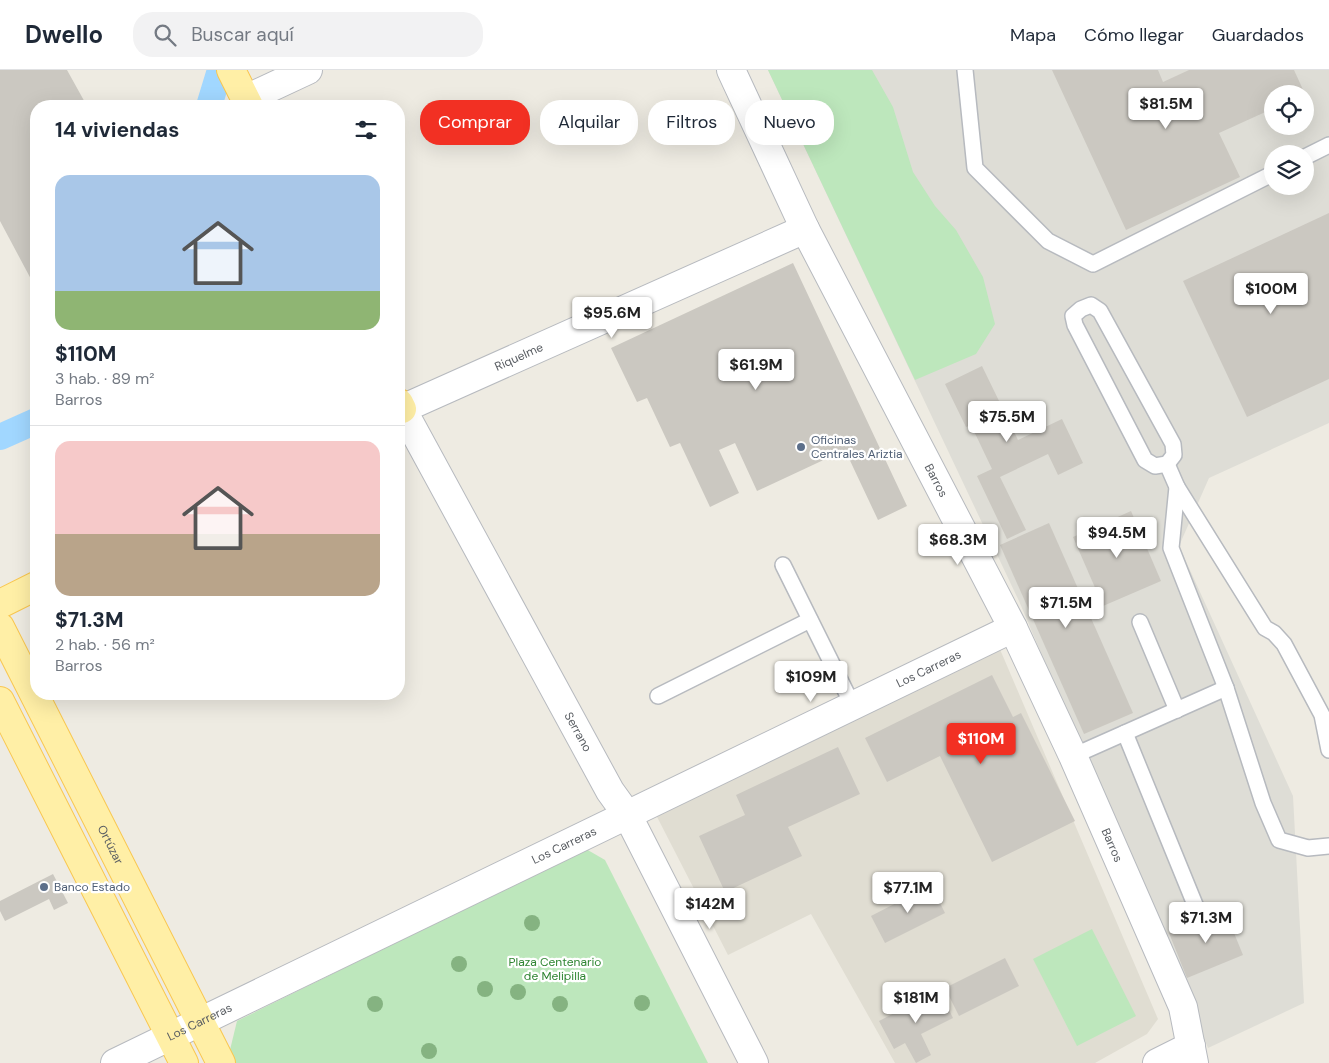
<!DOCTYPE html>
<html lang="es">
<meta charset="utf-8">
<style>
:root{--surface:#fff;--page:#f2f2f3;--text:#1f2937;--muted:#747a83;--line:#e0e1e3;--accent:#f23023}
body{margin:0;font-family:"DM Sans",sans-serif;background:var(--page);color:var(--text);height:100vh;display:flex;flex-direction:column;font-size:19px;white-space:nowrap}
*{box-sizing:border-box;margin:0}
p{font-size:16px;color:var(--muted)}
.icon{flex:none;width:28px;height:28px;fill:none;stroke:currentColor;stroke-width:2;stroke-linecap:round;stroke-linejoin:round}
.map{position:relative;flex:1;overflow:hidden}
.drawer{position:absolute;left:30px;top:30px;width:375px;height:600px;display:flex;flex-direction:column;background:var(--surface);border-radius:20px;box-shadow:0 5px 20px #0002}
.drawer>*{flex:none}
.top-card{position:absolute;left:420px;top:30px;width:475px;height:45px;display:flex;gap:10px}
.tools{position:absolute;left:1264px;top:15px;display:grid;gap:10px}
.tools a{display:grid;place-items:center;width:50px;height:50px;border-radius:50%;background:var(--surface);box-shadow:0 5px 20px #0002;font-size:25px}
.price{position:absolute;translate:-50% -42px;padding:0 11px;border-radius:5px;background:#fff;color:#222;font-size:16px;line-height:32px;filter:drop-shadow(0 1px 2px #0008)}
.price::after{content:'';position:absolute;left:50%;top:30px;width:15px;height:11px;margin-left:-8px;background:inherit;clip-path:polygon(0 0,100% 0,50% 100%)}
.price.current{background:var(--accent);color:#fff}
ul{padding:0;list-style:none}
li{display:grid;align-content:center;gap:10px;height:265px;padding:0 25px}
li+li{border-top:1px solid var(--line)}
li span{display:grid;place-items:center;height:155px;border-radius:15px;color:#555}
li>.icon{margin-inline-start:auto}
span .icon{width:90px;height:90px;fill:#fffc;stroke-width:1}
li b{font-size:21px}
h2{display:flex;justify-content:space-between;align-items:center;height:60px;padding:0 25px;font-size:21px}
.chip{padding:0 18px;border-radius:20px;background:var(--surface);box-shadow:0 5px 20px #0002;font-size:18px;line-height:45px}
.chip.current{background:var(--accent);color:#fff}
header{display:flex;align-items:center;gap:30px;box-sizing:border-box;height:70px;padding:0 25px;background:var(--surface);border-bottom:1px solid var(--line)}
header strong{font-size:24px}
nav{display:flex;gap:28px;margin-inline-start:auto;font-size:18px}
.search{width:350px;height:45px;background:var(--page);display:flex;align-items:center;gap:12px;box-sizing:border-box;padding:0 18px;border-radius:20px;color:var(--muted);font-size:19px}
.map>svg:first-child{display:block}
.industrial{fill:#deddd6;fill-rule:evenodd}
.education{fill:#e0ddd2}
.green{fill:#bde7bc}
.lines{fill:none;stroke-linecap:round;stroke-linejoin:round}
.canal{stroke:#a1d7ff;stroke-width:26}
.building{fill:#cbc8c1}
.service-casing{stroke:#b7babf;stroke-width:18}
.minor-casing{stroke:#b7babf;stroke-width:30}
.tertiary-casing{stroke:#b7babf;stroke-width:30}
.primary-casing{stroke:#f9c750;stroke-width:30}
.service{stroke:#fff;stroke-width:15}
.minor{stroke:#fff;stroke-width:28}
.tertiary{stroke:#fff;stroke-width:28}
.primary{stroke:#ffefa6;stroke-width:28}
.tree{fill:#85b381}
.service-dot{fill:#5c6f8a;stroke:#fff;stroke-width:2}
.labels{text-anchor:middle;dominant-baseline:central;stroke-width:4.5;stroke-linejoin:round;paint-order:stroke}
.street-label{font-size:12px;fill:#5a5e63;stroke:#fff}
.service-label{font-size:12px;fill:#4e5e75;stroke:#fff;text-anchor:start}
.park-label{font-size:12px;fill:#2f8532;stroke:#fff}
</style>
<header>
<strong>Dwello</strong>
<div class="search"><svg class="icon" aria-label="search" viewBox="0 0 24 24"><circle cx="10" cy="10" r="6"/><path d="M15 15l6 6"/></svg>Buscar aquí</div>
<nav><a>Mapa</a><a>Cómo llegar</a><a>Guardados</a></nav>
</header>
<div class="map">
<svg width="1329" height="993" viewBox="0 0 1329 993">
<rect width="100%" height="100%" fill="#eeebe2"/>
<path class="industrial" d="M768,0H1329V353L1209,408L1179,476L1293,726L1304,933L1208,978L1019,531ZM1272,24H1305V56H1272ZM1272,84H1305V116H1272Z"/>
<polygon class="education" points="996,570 1158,949 1147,964 1095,993 895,993 811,844 728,885 654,741"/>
<g class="green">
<polygon points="768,0 872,0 893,37 913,102 935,136 956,160 983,207 995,254 976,284 915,310"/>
<polygon points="586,779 605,790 708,993 233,993 229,984 237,951"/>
<polygon points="1092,859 1136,946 1077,976 1033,889"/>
</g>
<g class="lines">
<g class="canal">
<polyline points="209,36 220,0"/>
<polyline points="0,367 36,351"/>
</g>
</g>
<g class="building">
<polygon points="0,0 67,0 87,36 36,36 36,209 32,211 0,151"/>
<polygon points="1052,0 1158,0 1163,12 1189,0 1294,0 1305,24 1272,24 1272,39 1219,63 1240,107 1126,160"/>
<polygon points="1329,143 1329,309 1247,347 1183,211"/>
<polygon points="793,193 907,436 878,450 845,380 757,421 735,373 719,380 739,423 710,437 680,373 670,377 647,328 637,332 611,278"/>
<polygon points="982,296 1018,370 1062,349 1083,393 1058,405 1048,384 1000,407 1026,460 1007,469 977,406 992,399 971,355 966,357 945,314"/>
<polygon points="1131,441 1161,511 1103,536 1073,467"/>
<polygon points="1049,453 1133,643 1084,664 1000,475"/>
<polygon points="992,605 1013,647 1021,643 1075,751 992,792 940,686 887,712 865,668"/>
<polygon points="838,677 860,724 788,757 802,786 725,822 699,766 745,745 736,725"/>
<polygon points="53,804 68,833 54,840 49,829 5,851 0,841 0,831"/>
<polygon points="931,815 945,843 885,873 871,846"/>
<polygon points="1225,841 1243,885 1187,908 1169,863"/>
<polygon points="1005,888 1019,916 959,946 945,918"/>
<polygon points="939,920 953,948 921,964 931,985 916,993 905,973 894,979 879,951"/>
</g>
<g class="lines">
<defs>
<g id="service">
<polyline points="965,0 975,98 1048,171 1093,194 1272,104"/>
<polyline points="1305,87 1329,75"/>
<polygon points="1091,235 1100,241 1173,374 1174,385 1167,394 1155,396 1145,390 1075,255 1073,246 1081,239"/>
<polyline points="1167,394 1177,417 1171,478 1226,618 1263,733 1279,770 1308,778 1329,776"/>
<polyline points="1177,417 1265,558 1274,563 1284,574 1322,645 1329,680"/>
<polyline points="783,495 853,636"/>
<polyline points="1140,552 1177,640"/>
<polyline points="658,626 810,550"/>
<polyline points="1125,663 1196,837"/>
<polyline points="1073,686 1226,618"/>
</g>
<g id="minor">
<polyline points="246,29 308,0"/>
<path id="s1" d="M115,993L1013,558"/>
<path id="s2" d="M754,993L628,746L610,721L402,339L805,159"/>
<polyline points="1157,993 1191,976"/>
</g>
<g id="tertiary">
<path id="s3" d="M731,0L805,159L1013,558L1073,686L1183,937L1194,993"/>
</g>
<g id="primary">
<polyline points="231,0 249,36"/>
<polyline points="399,333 402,339 399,340"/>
<polyline points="0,534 36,516"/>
<path id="s4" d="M0,557L221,993"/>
<polyline points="0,631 184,993"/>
</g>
</defs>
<use href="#service" class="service-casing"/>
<use href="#minor" class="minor-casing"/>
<use href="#tertiary" class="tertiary-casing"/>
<use href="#primary" class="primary-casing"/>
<use href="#service" class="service"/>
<use href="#minor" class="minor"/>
<use href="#tertiary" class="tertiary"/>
<use href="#primary" class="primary"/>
</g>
<g class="tree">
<circle cx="532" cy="853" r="8"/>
<circle cx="459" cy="894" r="8"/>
<circle cx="485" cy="919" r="8"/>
<circle cx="518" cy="922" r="8"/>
<circle cx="642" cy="933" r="8"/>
<circle cx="375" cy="934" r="8"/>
<circle cx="560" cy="934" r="8"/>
<circle cx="429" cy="981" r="8"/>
</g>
<g class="service-dot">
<circle cx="801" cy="377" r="5"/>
<circle cx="44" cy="817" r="5"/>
</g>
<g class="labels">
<g class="street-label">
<text stroke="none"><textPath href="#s2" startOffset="871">Riquelme</textPath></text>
<text stroke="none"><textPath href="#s3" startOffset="459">Barros</textPath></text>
<text stroke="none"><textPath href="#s1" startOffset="904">Los Carreras</textPath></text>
<text transform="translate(578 662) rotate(61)">Serrano</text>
<text stroke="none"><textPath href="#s4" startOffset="244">Ortúzar</textPath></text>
<text stroke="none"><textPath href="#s3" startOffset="864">Barros</textPath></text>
<text stroke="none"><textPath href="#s1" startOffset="499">Los Carreras</textPath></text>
<text stroke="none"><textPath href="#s1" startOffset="94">Los Carreras</textPath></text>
</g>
<g class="service-label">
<text x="811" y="370">Oficinas<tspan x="811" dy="14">Centrales Ariztia</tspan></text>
<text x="54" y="817">Banco Estado</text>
</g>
<g class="park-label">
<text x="555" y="892">Plaza Centenario<tspan x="555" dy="14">de Melipilla</tspan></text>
</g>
</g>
</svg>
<div class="tools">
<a><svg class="icon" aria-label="locate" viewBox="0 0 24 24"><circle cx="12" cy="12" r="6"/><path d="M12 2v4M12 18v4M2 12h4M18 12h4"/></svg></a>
<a><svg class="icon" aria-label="layers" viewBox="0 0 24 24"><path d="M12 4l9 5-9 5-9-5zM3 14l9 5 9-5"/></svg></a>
</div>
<b class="price" style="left:1166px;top:60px">$81.5M</b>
<b class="price" style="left:1271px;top:245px">$100M</b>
<b class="price" style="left:612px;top:269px">$95.6M</b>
<b class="price" style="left:756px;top:321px">$61.9M</b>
<b class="price" style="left:1007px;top:373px">$75.5M</b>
<b class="price" style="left:1117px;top:489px">$94.5M</b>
<b class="price" style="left:958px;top:496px">$68.3M</b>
<b class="price" style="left:1066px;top:559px">$71.5M</b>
<b class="price" style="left:811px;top:633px">$109M</b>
<b class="price current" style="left:981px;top:695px">$110M</b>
<b class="price" style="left:908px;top:844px">$77.1M</b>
<b class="price" style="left:710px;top:860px">$142M</b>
<b class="price" style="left:1206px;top:874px">$71.3M</b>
<b class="price" style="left:916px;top:954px">$181M</b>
<div class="top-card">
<a class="chip current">Comprar</a>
<a class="chip">Alquilar</a>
<a class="chip">Filtros</a>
<a class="chip">Nuevo</a>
</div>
<section class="drawer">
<h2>14 viviendas<svg class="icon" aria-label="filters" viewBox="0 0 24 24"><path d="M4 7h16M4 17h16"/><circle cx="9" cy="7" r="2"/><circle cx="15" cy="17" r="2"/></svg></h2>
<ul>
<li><span style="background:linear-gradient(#a9c7e8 75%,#8fb573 0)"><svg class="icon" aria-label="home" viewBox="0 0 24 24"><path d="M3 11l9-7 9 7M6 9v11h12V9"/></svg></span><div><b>$110M</b><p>3 hab. · 89 m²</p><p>Barros</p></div></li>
<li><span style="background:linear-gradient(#f6c9c9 60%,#b9a48a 0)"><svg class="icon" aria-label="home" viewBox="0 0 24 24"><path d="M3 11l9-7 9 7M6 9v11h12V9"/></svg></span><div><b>$71.3M</b><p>2 hab. · 56 m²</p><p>Barros</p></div></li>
</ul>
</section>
</div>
